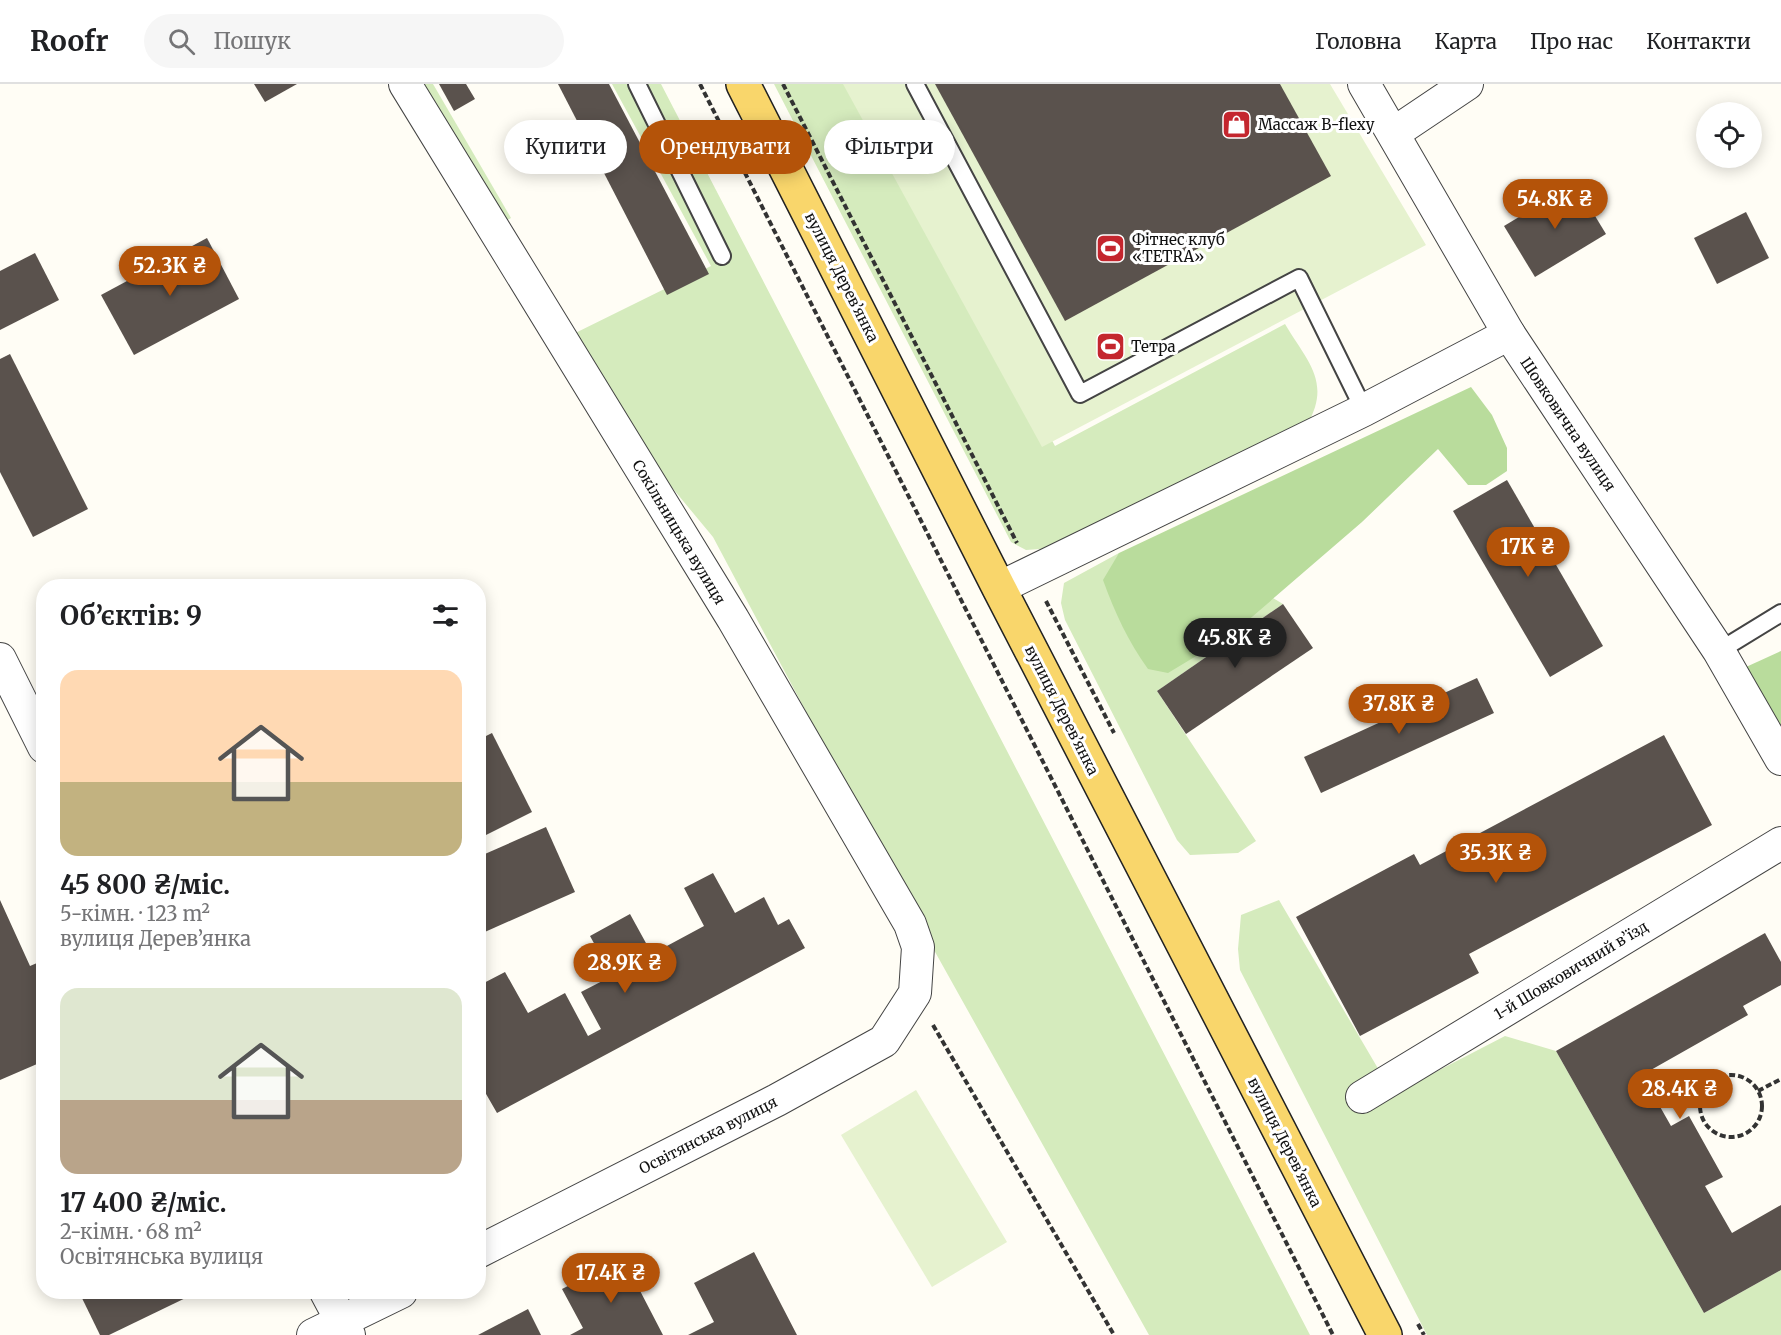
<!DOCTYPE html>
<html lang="uk">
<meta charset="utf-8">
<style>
:root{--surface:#fff;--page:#f6f6f6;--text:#202124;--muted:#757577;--line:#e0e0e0;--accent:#b45309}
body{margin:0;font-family:Merriweather,serif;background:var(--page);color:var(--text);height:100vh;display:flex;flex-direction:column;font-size:22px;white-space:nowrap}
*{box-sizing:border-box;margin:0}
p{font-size:20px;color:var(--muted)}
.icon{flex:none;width:33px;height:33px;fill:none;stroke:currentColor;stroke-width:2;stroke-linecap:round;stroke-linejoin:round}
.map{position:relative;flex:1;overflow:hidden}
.side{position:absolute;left:36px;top:495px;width:450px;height:720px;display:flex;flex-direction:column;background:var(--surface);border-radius:24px;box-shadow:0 3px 15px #0003}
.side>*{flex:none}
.hud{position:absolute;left:504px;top:36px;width:570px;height:54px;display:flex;gap:12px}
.buttons{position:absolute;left:1696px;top:18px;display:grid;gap:12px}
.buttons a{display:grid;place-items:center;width:66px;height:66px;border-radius:50%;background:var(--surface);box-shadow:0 3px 15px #0003;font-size:30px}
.price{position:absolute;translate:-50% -51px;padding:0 14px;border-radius:21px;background:var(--accent);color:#fff;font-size:20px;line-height:39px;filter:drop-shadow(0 2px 3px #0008)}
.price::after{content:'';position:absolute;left:50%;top:36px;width:18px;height:14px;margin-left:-9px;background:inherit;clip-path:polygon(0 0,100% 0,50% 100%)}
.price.selected{background:#222;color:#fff}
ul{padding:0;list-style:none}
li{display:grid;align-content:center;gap:12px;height:318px;padding:0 24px}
li span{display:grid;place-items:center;height:186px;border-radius:18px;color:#555}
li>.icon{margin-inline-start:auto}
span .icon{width:108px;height:108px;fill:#fffc;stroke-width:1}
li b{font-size:26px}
h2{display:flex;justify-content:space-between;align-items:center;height:72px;padding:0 24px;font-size:26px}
.pill{padding:0 21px;border-radius:27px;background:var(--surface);box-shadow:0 3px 15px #0003;font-size:21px;line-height:54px}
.pill.selected{background:var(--accent);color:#fff}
header{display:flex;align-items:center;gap:36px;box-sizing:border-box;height:84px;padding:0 30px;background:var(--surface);border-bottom:2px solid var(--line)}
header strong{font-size:28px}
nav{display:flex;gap:33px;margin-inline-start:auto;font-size:21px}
.search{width:420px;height:54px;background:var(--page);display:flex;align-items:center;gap:15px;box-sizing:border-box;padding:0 21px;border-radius:33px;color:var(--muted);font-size:22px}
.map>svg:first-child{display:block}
.green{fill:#d5ebbd}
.forest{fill:#b9dc9c}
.pitch{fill:#e6f2cf}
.building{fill:#5a524d}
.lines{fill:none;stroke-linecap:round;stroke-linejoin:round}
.lane-casing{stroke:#444;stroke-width:20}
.street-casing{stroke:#444;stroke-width:34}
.primary-casing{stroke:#222;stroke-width:36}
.path{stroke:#333;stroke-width:4;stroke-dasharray:6 3;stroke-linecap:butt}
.lane{stroke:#fff;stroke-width:16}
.street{stroke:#fff;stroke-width:32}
.primary{stroke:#f9d66b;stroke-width:33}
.labels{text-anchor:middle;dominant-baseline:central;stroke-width:6;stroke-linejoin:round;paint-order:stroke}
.poi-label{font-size:15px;fill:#111;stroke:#fff;text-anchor:start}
.street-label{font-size:15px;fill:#111;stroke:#fff}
</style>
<header>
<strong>Roofr</strong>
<div class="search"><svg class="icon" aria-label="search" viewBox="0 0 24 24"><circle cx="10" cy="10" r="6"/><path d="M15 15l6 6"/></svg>Пошук</div>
<nav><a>Головна</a><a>Карта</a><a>Про нас</a><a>Контакти</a></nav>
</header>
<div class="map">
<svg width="1781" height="1251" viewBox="0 0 1781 1251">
<rect width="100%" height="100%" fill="#fffdf5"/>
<g class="green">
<polygon points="412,0 433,0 511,134 497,142"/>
<polygon points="612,0 661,0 1310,1251 1149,1251 915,832 713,453 553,260 711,182"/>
<path d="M774,0H860L1055,362L1285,240C1307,277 1332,298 1307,341L1053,464L1026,466L1011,458Z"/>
<polygon points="1119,469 1229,488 1283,520 1157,607 1256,757 1238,769 1190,771 1177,756 1065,536 1061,519 1064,499"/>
<polygon points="1279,816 1393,1010 1505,952 1556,967 1704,1229 1781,1186 1781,1251 1427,1251 1240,886 1238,865 1241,831"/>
</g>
<g class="forest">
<path d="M1471,303L1492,331L1507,364V387L1486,401H1468L1438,365L1362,438L1231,551L1168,589L1148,585C1128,557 1115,529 1103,496L1119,469Z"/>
<polygon points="1781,567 1781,644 1746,583"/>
</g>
<g class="pitch">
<polygon points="843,0 1330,0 1426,161 1042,363"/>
<polygon points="916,1006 1007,1158 932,1203 841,1051"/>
</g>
<g class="building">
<polygon points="254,0 297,0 265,18"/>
<polygon points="439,0 466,0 475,15 454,27"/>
<polygon points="558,0 609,0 709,190 667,211"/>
<polygon points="935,0 1280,0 1331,92 1065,237"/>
<polygon points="1575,99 1606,150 1535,193 1504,142"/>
<polygon points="1746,128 1769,174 1717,200 1694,154"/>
<polygon points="207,154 239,215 134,271 101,211"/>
<polygon points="35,169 59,216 0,246 0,187"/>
<polygon points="10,270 88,425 33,453 0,388 0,275"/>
<polygon points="1507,396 1603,562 1550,593 1453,427"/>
<polygon points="1283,520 1313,564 1186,650 1157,607"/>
<polygon points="1477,594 1494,629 1321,709 1304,673"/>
<polygon points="492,649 532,728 478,755 478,656"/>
<polygon points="1664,651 1712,741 1469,870 1479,889 1360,952 1296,833 1414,770 1420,781"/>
<polygon points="546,743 575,808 478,851 478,773"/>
<polygon points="713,789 735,829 764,813 778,841 789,835 805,864 497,1029 478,996 478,902 505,888 528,929 565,909 588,952 601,945 581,908 612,892 590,852 630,830 652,870 704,842 684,804"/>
<polygon points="0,816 30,882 44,876 44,977 0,996"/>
<polygon points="1765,849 1781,878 1781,901 1743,922 1748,931 1642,991 1671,1042 1689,1032 1723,1093 1705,1102 1732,1149 1781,1121 1781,1186 1704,1229 1556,967"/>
<polygon points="754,1168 797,1251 688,1251 714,1238 694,1199"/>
<polygon points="623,1174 663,1251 570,1251 583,1244 562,1205"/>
<polygon points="79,1208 198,1208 109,1251 100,1251"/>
<polygon points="528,1225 541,1251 478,1251"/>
</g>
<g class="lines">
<defs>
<g id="lane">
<polyline points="637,0 722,172"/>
<polyline points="915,0 1080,310 1299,194 1364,326"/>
<polyline points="1719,567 1781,529"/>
</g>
<g id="street">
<polyline points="405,0 733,535 910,840 918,863 915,909 884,957 777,1016 478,1168"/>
<polyline points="1364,0 1509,250 1719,567 1781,675"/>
<polyline points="1394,49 1467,0"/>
<polyline points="999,504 1364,326 1509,250"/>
<polyline points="0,575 44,663"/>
<polyline points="1362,1013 1781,759"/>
<polyline points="326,1208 349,1251"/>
<polyline points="313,1251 401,1208"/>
</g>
<polyline id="primary" points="743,0 999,504 1385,1251"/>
</defs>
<use href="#lane" class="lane-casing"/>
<use href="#street" class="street-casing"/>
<use href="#primary" class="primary-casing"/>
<g class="path">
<polyline points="700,0 1333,1251"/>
<polyline points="783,0 1017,459"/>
<polyline points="1046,517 1114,649"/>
<polyline points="933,941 1114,1251"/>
<circle cx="1731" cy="1022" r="31"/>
<polyline points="1758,1007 1781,995"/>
<polyline points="1418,1240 1424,1251"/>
</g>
<use href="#lane" class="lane"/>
<use href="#street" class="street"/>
<use href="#primary" class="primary"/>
</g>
<defs>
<symbol id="shop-square" viewBox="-11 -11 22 22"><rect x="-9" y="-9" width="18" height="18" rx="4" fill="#c4262e" stroke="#fff"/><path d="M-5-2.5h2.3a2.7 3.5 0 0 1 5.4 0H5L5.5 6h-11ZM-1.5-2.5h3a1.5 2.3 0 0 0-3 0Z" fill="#fff"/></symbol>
<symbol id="stadium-square" viewBox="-11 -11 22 22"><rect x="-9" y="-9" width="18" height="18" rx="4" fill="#c4262e" stroke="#fff"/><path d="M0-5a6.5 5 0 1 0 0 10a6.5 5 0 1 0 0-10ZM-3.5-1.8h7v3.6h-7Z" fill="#fff"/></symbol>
</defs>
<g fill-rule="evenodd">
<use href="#shop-square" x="1220" y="24" width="33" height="33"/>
<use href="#stadium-square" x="1094" y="148" width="33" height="33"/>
<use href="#stadium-square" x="1094" y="246" width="33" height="33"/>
</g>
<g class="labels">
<g class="poi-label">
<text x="1258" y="40">Массаж B-flexy</text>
<text x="1132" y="155">Фітнес клуб<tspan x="1132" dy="17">«TETRA»</tspan></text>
<text x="1131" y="262">Тетра</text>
</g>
<g class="street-label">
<text transform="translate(842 193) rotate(63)">вулиця Дерев’янка</text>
<text transform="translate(1568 340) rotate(56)">Шовковична вулиця</text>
<text transform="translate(679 448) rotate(59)">Сокільницька вулиця</text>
<text transform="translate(1062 626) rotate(63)">вулиця Дерев’янка</text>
<text transform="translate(1571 886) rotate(-31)">1-й Шовковичний в’їзд</text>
<text transform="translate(708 1051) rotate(-27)">Освітянська вулиця</text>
<text transform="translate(1285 1058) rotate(63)">вулиця Дерев’янка</text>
</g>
</g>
</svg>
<div class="buttons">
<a><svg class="icon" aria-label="locate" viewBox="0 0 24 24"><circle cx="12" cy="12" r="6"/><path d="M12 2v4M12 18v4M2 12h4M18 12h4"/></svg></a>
</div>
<b class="price" style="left:1555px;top:146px">54.8K ₴</b>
<b class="price" style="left:170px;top:213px">52.3K ₴</b>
<b class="price" style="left:1528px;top:494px">17K ₴</b>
<b class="price selected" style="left:1235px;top:585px">45.8K ₴</b>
<b class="price" style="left:1399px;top:651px">37.8K ₴</b>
<b class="price" style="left:1496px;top:800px">35.3K ₴</b>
<b class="price" style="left:625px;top:910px">28.9K ₴</b>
<b class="price" style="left:1680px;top:1036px">28.4K ₴</b>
<b class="price" style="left:611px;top:1220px">17.4K ₴</b>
<div class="hud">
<a class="pill">Купити</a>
<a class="pill selected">Орендувати</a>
<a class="pill">Фільтри</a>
</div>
<section class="side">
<h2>Об’єктів: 9<svg class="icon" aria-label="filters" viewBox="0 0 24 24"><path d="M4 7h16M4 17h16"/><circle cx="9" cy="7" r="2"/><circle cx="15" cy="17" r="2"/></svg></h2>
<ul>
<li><span style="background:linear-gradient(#ffd9b3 60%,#c2b280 0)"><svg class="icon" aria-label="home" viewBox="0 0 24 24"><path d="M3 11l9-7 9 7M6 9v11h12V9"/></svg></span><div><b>45 800 ₴/міс.</b><p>5-кімн. · 123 m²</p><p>вулиця Дерев’янка</p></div></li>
<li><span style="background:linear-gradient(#dfe7d0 60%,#b9a48a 0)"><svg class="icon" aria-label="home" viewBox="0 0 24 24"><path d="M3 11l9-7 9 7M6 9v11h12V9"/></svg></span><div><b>17 400 ₴/міс.</b><p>2-кімн. · 68 m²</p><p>Освітянська вулиця</p></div></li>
</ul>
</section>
</div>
